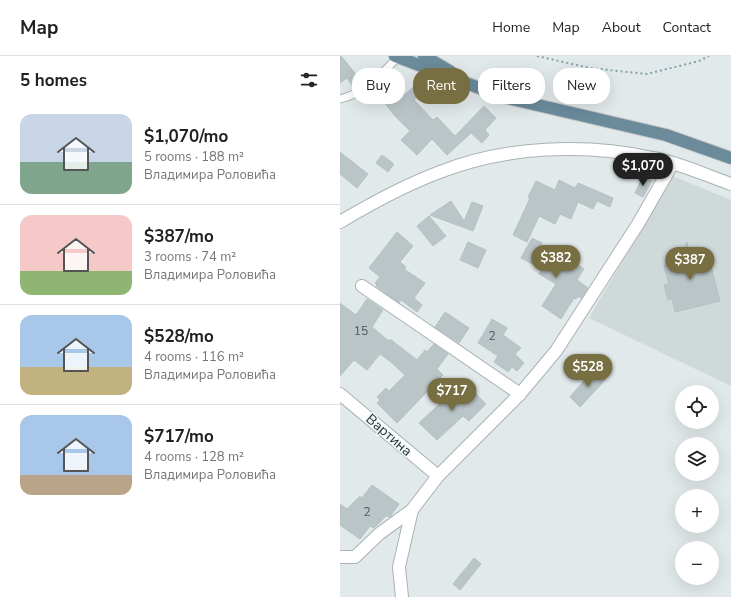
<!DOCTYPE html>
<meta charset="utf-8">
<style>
:root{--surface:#fff;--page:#f2f2f2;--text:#202124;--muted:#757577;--line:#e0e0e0;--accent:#776e42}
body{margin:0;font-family:"Nunito Sans",sans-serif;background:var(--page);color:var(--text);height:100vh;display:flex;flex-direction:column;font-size:15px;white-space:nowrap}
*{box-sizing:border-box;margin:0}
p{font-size:13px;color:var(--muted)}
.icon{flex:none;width:22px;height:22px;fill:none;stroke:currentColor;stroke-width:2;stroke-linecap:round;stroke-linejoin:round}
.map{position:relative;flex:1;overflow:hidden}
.details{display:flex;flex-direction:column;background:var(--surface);width:340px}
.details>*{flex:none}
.banner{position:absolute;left:12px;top:12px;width:319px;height:36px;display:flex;gap:8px}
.tools{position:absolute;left:335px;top:329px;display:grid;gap:8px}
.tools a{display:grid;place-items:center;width:44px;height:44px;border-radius:50%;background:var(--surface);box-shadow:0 4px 16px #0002;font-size:20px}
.price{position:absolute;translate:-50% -34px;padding:0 9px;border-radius:14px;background:var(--accent);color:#fff;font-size:13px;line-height:26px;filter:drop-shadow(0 1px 2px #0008)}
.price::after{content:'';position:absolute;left:50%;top:24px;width:12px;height:9px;margin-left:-6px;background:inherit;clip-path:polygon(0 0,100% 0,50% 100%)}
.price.selected{background:#222;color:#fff}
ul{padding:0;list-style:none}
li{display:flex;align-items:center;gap:12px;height:100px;padding:0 20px}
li+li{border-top:1px solid var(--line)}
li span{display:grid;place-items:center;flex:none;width:112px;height:80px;border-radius:12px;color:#555}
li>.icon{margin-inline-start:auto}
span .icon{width:48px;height:48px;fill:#fffc;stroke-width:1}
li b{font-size:17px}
h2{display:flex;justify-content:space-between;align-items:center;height:48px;padding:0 20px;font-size:17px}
.chip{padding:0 14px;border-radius:16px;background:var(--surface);box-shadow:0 4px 16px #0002;font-size:14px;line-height:36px}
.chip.selected{background:var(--accent);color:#fff}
header{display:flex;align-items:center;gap:24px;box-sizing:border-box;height:56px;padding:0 20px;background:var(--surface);border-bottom:1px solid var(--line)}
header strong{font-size:19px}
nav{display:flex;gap:22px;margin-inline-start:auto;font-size:14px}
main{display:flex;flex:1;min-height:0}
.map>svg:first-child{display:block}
.built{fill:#d0d9da}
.building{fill:#bac5c8;stroke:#b5c1c3}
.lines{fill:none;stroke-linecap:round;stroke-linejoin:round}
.lane-casing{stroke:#a9b2b5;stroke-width:9}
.street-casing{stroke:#a9b2b5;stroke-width:14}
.primary-casing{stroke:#c2c6c8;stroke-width:14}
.path{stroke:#85a0aa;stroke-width:2;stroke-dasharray:2 3;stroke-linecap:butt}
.lane{stroke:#fff;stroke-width:7}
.street{stroke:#fff;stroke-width:12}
.primary{stroke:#6b8b9b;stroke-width:12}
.labels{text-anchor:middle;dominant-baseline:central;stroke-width:3;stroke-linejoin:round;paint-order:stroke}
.number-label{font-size:12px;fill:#4a575d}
.street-label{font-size:14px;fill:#243239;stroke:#f2f7f7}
</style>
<header>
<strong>Map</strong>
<nav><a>Home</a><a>Map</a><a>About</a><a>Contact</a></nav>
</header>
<main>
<section class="details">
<h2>5 homes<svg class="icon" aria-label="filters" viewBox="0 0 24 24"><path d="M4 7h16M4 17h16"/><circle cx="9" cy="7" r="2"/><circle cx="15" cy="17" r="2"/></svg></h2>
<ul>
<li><span style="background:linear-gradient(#c9d6e8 60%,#7fa58c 0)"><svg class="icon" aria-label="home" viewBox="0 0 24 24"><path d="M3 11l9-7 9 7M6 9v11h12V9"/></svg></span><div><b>$1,070/mo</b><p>5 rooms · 188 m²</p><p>Владимира Роловића</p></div></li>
<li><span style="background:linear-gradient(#f6c9c9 70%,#8fb573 0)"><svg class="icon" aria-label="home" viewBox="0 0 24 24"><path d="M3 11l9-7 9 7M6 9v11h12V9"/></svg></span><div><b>$387/mo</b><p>3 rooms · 74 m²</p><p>Владимира Роловића</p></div></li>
<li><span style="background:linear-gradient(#a9c7e8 65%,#c2b280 0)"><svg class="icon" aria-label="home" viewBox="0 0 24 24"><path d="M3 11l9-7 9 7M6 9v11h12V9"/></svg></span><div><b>$528/mo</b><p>4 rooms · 116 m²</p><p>Владимира Роловића</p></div></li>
<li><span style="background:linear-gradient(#a9c7e8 75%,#b9a48a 0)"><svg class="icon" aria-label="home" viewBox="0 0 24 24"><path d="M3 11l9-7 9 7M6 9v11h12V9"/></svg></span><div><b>$717/mo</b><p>4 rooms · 128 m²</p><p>Владимира Роловића</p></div></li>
</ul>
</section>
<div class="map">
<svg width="391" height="541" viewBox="0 0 391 541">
<rect width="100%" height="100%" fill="#e2e9ea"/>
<polygon class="built" points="333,120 391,144 391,330 249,262"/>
<g class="building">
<polygon points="0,0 1,0 23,27 14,32 7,22 0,27"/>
<polygon points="49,19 64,39 77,28 83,36 74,44 93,64 97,61 115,80 144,50 156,62 145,74 149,79 142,87 131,77 107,99 92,83 77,99 61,84 70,75 55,60 33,32"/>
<polygon points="0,96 28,118 17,132 0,118"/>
<polygon points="42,99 54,108 48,116 36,107"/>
<polygon points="303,120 312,125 303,141 295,137"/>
<polygon points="219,124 235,132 238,127 273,142 270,151 257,145 253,153 238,146 231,163 220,158 215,168 199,160 187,186 173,179 190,142 188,141 196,125 215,134"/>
<polygon points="111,145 124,165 132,146 143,150 133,175 90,159"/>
<polygon points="89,160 106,180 93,190 77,170"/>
<polygon points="57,176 73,190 60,206 66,211 64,213 85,227 74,242 82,249 77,256 61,244 59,247 36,230 37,229 35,227 40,221 29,212"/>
<polygon points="192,182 202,187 199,193 227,213 232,205 244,213 237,224 248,232 241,242 238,240 236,243 234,242 221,263 202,250 216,228 199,218 202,213 181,202"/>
<polygon points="128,186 146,194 138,212 120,204"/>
<polygon points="347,186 351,202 368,198 380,245 335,256 332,243 328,244 324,229 329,228 324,211 331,198 340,199"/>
<polygon points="27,243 43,254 32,271 49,285 50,283 77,304 85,294 87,296 94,288 108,298 97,313 103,319 57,367 37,347 40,344 37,341 46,332 49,335 65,319 51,306 40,298 27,314 14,304 0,320 0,247 16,259"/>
<polygon points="105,256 129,272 119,287 95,271"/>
<polygon points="152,263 167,272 163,279 181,292 175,298 184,307 177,315 172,311 168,316 154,306 158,300 138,287"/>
<polygon points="254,313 266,323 240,351 230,341"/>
<polygon points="119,330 131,343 136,338 146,348 129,365 123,360 97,384 79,367"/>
<polygon points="32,429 59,448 50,461 46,460 34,472 30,470 20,483 0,469 0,448 7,453 20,440 22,442"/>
<polygon points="134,502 141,508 120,534 113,528"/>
</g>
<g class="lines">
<defs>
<path id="lane" d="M0,43C27,36 39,20 58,1"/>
<g id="street">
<path d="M0,166C32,147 65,129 100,116C166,90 245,87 313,102C340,107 365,119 391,128"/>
<polyline points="22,230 180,338"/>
<polyline points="0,338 98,420"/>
<polyline points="0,501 15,501 39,478 72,454"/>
<polyline points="62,541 59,511 72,454 98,420 180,338 216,295 298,168 333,107"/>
</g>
<g id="primary">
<polyline points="55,0 163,41 326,79 391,102"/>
<polyline points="84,0 111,16"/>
</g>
</defs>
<use href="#lane" class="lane-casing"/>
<use href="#street" class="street-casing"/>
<use href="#primary" class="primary-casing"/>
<polyline class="path" points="197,0 250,12 307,18 359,5 369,0"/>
<use href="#lane" class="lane"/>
<use href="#street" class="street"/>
<use href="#primary" class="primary"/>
</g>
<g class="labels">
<g class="number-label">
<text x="21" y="275">15</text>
<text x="152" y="280">2</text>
<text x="27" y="456">2</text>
</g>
<g class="street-label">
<text transform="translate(49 379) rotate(41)">Вартина</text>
</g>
</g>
</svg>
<div class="tools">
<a><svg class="icon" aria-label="locate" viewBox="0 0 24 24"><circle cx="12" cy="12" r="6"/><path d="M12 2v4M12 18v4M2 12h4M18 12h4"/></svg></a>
<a><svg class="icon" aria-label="layers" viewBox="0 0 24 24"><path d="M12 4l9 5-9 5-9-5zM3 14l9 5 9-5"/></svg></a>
<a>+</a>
<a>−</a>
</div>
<b class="price selected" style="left:303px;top:131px">$1,070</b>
<b class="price" style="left:216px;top:223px">$382</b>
<b class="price" style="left:350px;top:225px">$387</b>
<b class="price" style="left:248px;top:332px">$528</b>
<b class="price" style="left:112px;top:356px">$717</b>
<div class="banner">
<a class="chip">Buy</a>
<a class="chip selected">Rent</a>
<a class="chip">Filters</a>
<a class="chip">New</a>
</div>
</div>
</main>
